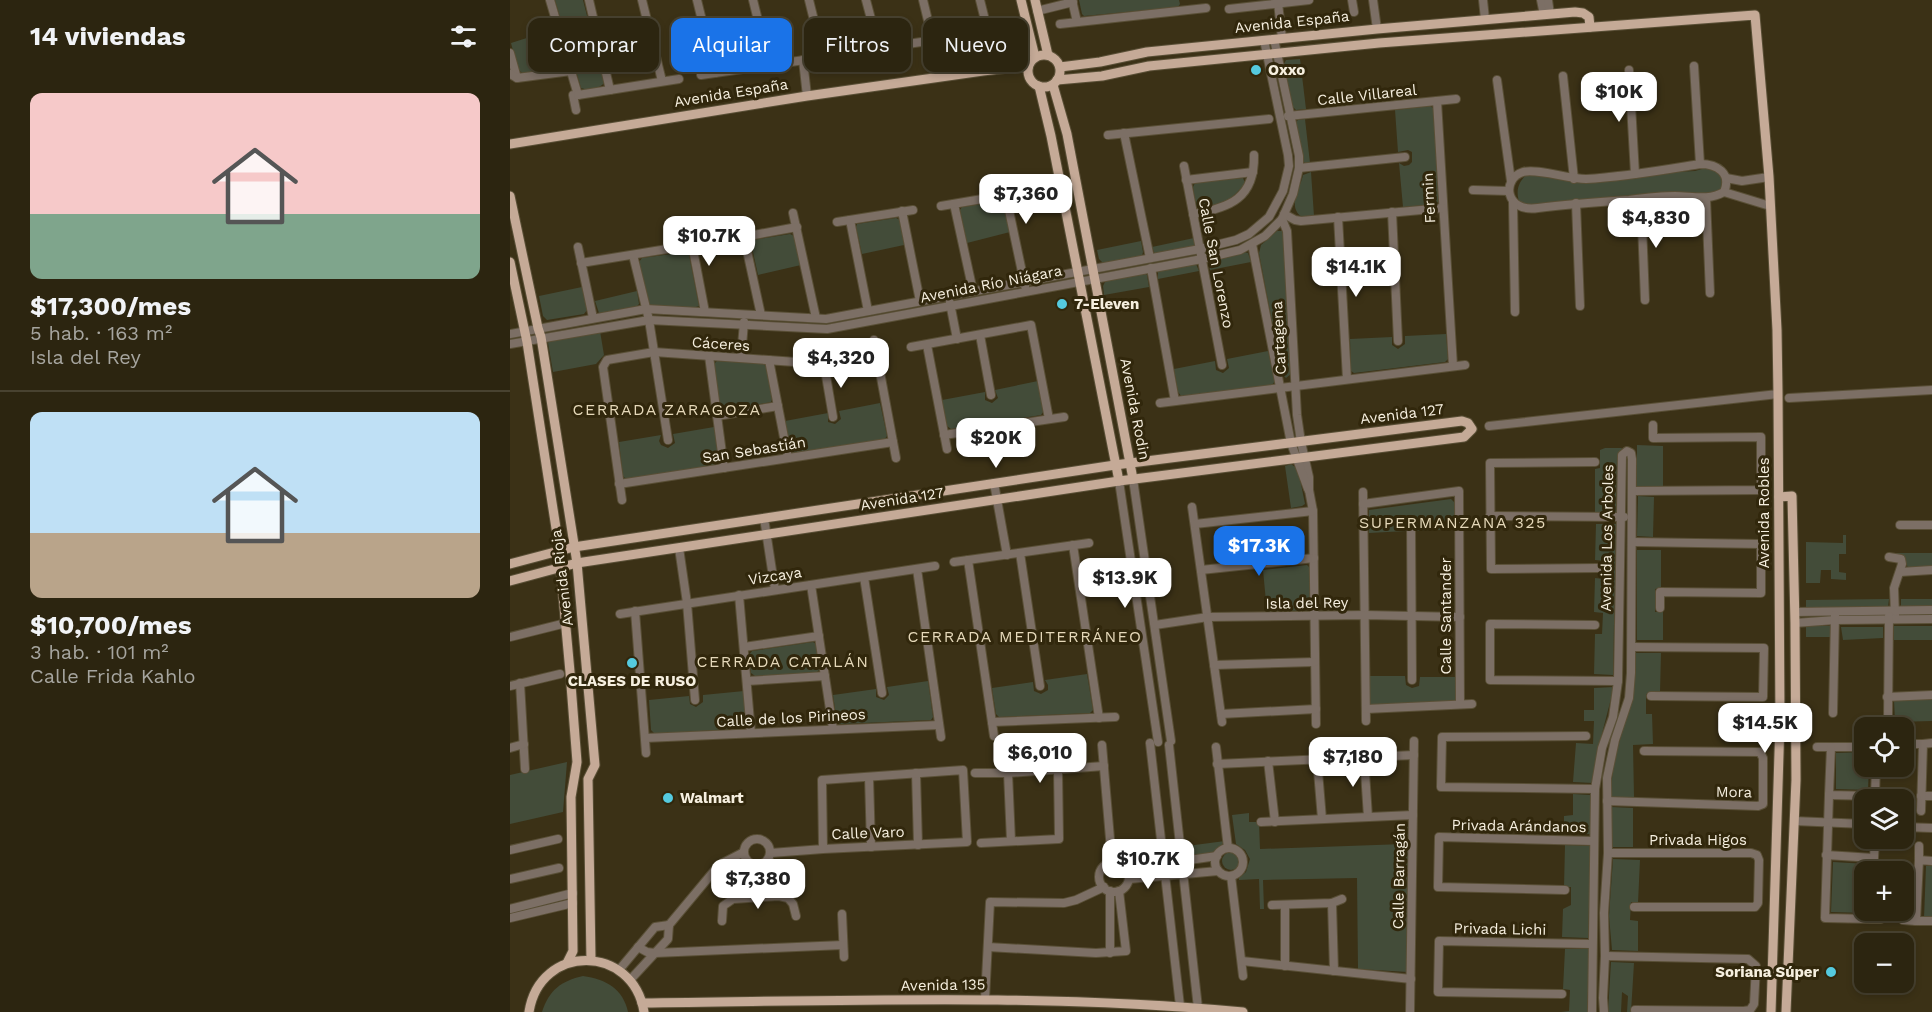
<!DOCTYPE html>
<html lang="es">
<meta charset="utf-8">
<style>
:root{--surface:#2c2510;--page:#342d19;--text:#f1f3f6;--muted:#a6a59f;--line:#484230;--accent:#1a73e8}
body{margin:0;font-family:"Work Sans",sans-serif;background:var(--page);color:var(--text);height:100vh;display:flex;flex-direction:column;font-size:22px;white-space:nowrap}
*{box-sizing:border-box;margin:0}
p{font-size:20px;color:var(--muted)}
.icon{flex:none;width:33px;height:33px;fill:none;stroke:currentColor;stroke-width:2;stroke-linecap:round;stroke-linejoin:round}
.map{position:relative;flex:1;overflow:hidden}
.sheet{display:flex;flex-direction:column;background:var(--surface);width:510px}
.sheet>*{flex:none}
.top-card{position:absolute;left:18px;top:18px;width:570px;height:54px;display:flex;gap:12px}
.fabs{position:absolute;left:1344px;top:717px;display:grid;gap:12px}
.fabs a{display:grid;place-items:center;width:60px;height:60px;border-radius:12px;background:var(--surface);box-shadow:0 3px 9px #0003,0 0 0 2px var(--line);font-size:30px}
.price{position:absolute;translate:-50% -51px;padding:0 14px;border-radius:12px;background:#fff;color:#222;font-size:20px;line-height:39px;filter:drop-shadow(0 2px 3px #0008)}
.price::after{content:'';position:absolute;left:50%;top:36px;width:18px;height:14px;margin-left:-9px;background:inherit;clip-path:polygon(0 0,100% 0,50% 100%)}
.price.on{background:var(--accent);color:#fff}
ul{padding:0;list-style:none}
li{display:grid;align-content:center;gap:12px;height:318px;padding:0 30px}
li+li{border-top:2px solid var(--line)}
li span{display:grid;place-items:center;height:186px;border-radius:12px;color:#555}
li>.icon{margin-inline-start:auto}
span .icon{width:108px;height:108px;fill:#fffc;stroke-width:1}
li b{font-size:26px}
h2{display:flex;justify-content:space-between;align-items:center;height:72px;padding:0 30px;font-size:26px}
.tag{padding:0 21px;border-radius:12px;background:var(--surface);box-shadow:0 3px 9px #0003,0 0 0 2px var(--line);font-size:21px;line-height:54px}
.tag.on{background:var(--accent);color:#fff}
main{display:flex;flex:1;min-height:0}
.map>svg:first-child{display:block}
.green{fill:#434c39}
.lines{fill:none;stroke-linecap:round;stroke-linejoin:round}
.minor-casing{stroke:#594f36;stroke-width:10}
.major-casing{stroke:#594f36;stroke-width:11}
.minor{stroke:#7c6f65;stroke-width:8}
.major{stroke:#c5aa97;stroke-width:9}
.poi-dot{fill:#55cadf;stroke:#31270c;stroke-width:2}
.labels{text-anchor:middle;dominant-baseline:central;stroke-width:6;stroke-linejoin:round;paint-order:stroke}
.street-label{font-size:15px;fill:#f6efdf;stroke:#31270c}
.poi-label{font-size:15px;font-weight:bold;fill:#f6efdf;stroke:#31270c;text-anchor:start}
.neighbourhood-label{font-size:16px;letter-spacing:1.5px;fill:#e5d8b9;stroke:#31270c}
</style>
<main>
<section class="sheet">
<h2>14 viviendas<svg class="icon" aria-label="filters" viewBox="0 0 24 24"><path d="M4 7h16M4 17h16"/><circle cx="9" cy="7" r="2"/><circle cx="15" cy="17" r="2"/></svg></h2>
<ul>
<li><span style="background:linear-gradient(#f6c9c9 65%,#7fa58c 0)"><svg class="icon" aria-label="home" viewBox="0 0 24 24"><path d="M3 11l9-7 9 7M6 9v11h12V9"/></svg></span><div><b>$17,300/mes</b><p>5 hab. · 163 m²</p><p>Isla del Rey</p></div></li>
<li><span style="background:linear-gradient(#bfe0f5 65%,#b9a48a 0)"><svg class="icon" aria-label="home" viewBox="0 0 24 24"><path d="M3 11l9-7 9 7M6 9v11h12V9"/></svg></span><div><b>$10,700/mes</b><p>3 hab. · 101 m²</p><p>Calle Frida Kahlo</p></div></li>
</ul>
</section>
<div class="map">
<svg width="1422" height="1012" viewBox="0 0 1422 1012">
<rect width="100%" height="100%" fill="#3b3116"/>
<g class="green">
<path d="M45,0H73L94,83C89,89 78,91 71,88Z"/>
<polygon points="569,0 669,0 670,4 668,7 574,16 572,14"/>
<polygon points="43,27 53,66 51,68 13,73 8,70 1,43 23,36 22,33"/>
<polygon points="790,59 796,109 786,110 783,107 774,64 776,60"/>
<polygon points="920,106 923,108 929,201 926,204 893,207 889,163 894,166 899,165 902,162 902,152 898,150 888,152 885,110"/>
<polygon points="795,119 800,163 795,163 793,161 786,122 788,120"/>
<path d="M1199,167L1208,170L1214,178L1210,196L1199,201L1180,196L1018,208L1010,204C1005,191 1008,182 1018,173H1025L1063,182H1093L1148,173L1185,171Z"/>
<path d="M801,172L804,216L792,217C777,207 790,189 793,175Z"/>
<path d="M733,178L735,183C725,197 705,213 686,206L683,187L685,183Z"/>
<polygon points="491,201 494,203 500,232 457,243 450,210 452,207"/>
<polygon points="386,218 390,220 394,245 352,254 346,227 347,224"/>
<polygon points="767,231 772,231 773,234 781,374 776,378 772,374 749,253 751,245"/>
<polygon points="280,234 284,236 291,265 248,275 241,243 243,240"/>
<polygon points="684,238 684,246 645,254 642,247"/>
<polygon points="631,241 633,252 632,256 593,263 589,259 587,250"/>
<polygon points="176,252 179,255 189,306 186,307 141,307 138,304 129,262 132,258"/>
<polygon points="734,252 738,253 741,262 700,270 699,264 701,261"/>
<polygon points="686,264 689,271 648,279 648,271"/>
<polygon points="634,273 637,275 639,287 594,295 593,286 596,280"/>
<polygon points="72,287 77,310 74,314 37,320 33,316 29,296"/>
<polygon points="127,291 129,304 127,306 89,313 85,301"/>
<polygon points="90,331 94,355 86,364 43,372 38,343 41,339"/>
<polygon points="936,334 938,359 935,362 844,373 841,371 840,339 882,337 882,345 888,349 895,344 895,336"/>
<polygon points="758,351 765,381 762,385 672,397 668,392 664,369 705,361 706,370 713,373 719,368 717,359"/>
<polygon points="207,361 254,364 256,367 262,399 261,402 214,411 210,408 204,364"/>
<polygon points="528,381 533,412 531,415 441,429 437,426 432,400 475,392 475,400 482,403 488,398 485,390"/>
<polygon points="370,403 377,436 374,440 283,453 280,450 275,421 318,413 318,422 325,424 331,419 329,411"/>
<polygon points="204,427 209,462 206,465 116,479 113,476 109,442 151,435 149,441 151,445 158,448 165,443 163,434"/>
<polygon points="1127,445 1153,446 1153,487 1127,486"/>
<polygon points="1095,448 1112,448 1107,459 1106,514 1085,514 1085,469 1090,468 1090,450"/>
<polygon points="781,464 788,469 795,504 792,506 781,508 775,466"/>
<polygon points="1128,496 1144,497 1143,537 1127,536"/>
<polygon points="941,499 945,503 945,529 907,531 907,518 901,517 896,519 896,531 859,533 859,510"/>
<polygon points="1086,524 1106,524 1103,675 1084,674 1085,634 1092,634 1093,613 1084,612 1085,578 1094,579 1095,561 1085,560"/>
<polygon points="1333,535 1336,535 1336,554 1329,554 1329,572 1336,573 1336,580 1321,579 1321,570 1311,570 1310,583 1296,583 1296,542 1333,543"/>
<polygon points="1127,550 1151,550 1151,588 1145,589 1145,612 1153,612 1153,640 1127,640"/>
<polygon points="1383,553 1422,553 1422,568 1398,568 1394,557"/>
<polygon points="797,565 799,567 800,605 797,610 757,612 753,570"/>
<polygon points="1379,599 1378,607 1296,611 1296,600"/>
<rect x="1391" y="599" width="31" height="9"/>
<rect x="1296" y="626" width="24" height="11"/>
<rect x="1384" y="626" width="38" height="14"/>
<polygon points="1331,627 1373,627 1373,638 1333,640"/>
<polygon points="303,642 306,644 310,669 307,672 245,676 241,673 239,655 242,651"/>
<polygon points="1125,653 1151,653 1150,693 1136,694 1136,714 1142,714 1143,744 1123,745 1124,797 1100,797 1104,760 1123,696"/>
<polygon points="577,674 583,710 580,713 489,717 486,714 482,688 523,682 524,691 531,694 538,690 538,685 535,680"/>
<polygon points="860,676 895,676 896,685 902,688 909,686 910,677 945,677 946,701 860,705"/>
<polygon points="418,681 423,717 421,720 330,724 327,722 323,695 366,689 366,697 374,700 379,695 377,687"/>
<polygon points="1104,687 1088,749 1083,783 1063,782 1066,743 1083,744 1084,721 1074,721 1074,710 1084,710 1084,688"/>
<polygon points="234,691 236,725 234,728 145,734 141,730 139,700 179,696 180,704 186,707 193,702 193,695"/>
<polygon points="1384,700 1422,700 1422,721 1385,722"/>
<polygon points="1354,752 1354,766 1359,767 1358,790 1326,789 1326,753"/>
<polygon points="57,762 53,812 0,824 0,775"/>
<polygon points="1063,794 1080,795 1080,834 1054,834 1054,816 1063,815"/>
<polygon points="1101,807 1123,808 1123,847 1101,847"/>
<polygon points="739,813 739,822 749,822 750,849 894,844 895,823 899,823 898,972 848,969 847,878 753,880 754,909 750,909 749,879 729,880 729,878 736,872 740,859 735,850 726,844 722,815"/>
<polygon points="715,841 705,853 678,857 677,846"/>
<polygon points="1055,845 1081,846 1078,938 1052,937 1053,909 1061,905 1061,887 1054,887"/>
<circle cx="721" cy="861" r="9"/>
<polygon points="1103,859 1130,860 1128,903 1121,902 1120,920 1128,921 1128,951 1102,950 1099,916"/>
<polygon points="1323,862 1357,864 1356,871 1354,872 1355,913 1321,912"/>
<polygon points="1416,866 1422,866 1422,918 1414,918"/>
<polygon points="1055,949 1080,949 1077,1012 1051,1012 1059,1011 1060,990 1053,989"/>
<polygon points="1101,962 1124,963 1121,1012 1117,1012 1118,996 1112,992 1111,1012 1098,1012"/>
<path d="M73,976C96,979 113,989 118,1012H32C39,990 51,981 73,976Z"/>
</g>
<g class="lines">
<defs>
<g id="minor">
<polyline points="40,0 68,95 63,95 66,110"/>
<polyline points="79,0 100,90"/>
<polyline points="132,0 152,81"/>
<polyline points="187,0 205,73"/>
<polyline points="243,0 259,65"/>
<polyline points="299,0 313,57"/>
<polyline points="356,0 369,49"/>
<polyline points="413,0 423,41"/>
<polyline points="470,0 478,32"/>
<polyline points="562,0 567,22"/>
<polyline points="842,0 844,12"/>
<polyline points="863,0 867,29"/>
<polyline points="973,0 975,19"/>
<polyline points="1031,0 1034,15"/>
<polyline points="1038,0 1040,14"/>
<polyline points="768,3 772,38"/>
<polyline points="719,9 799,0"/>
<polyline points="527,11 563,2"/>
<polyline points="550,24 696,8"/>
<polyline points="356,50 494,30"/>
<polyline points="0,53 7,78"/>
<polyline points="293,60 297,96"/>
<polyline points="1184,66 1190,164"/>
<polyline points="1119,70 1125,174"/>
<polyline points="0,74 7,78 61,71"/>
<polyline points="191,75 336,54"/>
<polyline points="1053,76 1064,179"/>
<polyline points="987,80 1001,181"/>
<polyline points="68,95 169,79"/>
<polyline points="927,101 943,366"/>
<polyline points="778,116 946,99"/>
<polyline points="614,133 640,258"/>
<polyline points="598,135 759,119"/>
<path d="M1190,164C1207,164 1222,173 1214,192C1198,201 1182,196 1165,196C1150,196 1134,198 1119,200C1088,202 1058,204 1028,208C995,213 991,179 1013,172C1027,168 1058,179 1076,179C1114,177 1153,170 1190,164Z"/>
<polyline points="674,166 712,365"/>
<polyline points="789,168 895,157"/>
<polyline points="1216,178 1232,181 1259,177"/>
<polyline points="676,180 743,172"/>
<polyline points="493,182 515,286"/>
<polyline points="963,190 999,191"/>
<polyline points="1214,192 1260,206"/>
<polyline points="1196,198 1200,293"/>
<polyline points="1131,199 1135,300"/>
<polyline points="1003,202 1005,312"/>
<polyline points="1066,203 1070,306"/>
<polyline points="444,204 463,291"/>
<polyline points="431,206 496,195"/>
<polyline points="392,211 410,301"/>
<polyline points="882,212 888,341"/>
<polyline points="283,213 306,318"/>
<path d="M683,214C720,208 745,198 744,155"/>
<polyline points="774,214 785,220 791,221 933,208"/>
<polyline points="828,217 837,379"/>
<polyline points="772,219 777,231 787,415 791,442 799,477 799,490 803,511 806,724"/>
<polyline points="340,220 358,311"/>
<polyline points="327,222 403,210"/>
<polyline points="180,234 195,312"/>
<polyline points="234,237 251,315"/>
<polyline points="222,239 287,227"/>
<polyline points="742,244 781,443 798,489"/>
<polyline points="68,247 83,318"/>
<polyline points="123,255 139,320 158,440"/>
<polyline points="71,263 182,245"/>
<polyline points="641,268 665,401"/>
<polyline points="440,303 447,339"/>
<polyline points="0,334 136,309 316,319 690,249 726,240 739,234 759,217 773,191 779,166 778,155 754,40"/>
<polyline points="470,335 481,395"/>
<polyline points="364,340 386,458"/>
<polyline points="0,344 139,320 317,329 692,259 730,250 755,236 772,219 783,194 789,168 789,156 764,39"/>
<polyline points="417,345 437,449"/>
<polyline points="401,347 521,325 539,419"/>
<polyline points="199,356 214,468"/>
<polyline points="231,358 234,322"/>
<polyline points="259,360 278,458"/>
<polyline points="314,364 323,417"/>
<polyline points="1279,398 1422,390"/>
<polyline points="650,403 955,365"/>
<polyline points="207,416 268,406"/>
<polyline points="979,426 1268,394"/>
<polyline points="434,435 554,417"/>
<polyline points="1085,462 980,463 981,569 1088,568"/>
<polyline points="623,479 661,741"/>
<polyline points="609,481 648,742"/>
<polyline points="484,483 497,555"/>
<polyline points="109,484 383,442"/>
<polyline points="1123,491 1251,490 1251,437 1143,438 1143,425"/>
<polyline points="853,492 856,721"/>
<polyline points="112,500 93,367 97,360 144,352 314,364 367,355"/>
<polyline points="853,504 949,491 950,704"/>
<polyline points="682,507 712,722"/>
<polyline points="980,516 1114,517"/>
<polyline points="254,518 265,590"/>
<polyline points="685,524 803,511"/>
<polyline points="901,524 902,680"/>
<polyline points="1390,525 1422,525"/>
<polyline points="1123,542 1251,544 1251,593 1150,592 1150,608"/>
<polyline points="563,545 589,718"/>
<polyline points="169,548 177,603 185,700"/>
<polyline points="510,553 530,686"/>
<polyline points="1379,557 1391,559 1392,564 1384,588 1385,616"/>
<polyline points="458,560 484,736"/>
<polyline points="444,562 579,543"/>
<polyline points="407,569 431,737"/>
<polyline points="691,570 804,558"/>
<polyline points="1390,572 1422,570"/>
<polyline points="354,577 372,693"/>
<polyline points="301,585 323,729"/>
<polyline points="229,595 241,733"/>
<polyline points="125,611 136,753"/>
<polyline points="1285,612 1422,610"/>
<polyline points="110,614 425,566"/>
<polyline points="1285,623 1325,620 1422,619"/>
<polyline points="645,625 698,617 855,615 950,617"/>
<polyline points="1085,625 980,624 980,680 1108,681"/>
<polyline points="0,637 56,623"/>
<polyline points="234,647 309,636"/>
<polyline points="1122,647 1254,648 1253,697 1141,696"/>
<polyline points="704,665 805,662"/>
<polyline points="237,681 315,676"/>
<polyline points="10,683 15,769"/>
<polyline points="0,686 50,674"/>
<polyline points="1377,697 1422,695"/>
<polyline points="856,709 962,704"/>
<polyline points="1323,713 1325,615"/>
<polyline points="711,714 806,709"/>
<polyline points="1378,718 1379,616"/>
<polyline points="482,722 605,717"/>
<polyline points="1076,736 932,737 931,787 1085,789"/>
<polyline points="135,738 429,725"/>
<polyline points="640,743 670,1006"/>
<polyline points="1394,744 1413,744"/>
<polyline points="592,745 602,862"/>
<polyline points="659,745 688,1008"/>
<polyline points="706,747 718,848"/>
<polyline points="1307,747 1354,747"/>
<polyline points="1321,747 1319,795 1365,796 1366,766"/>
<polyline points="0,748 14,744"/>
<polyline points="854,757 858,817"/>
<polyline points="807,759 812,819"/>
<polyline points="758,761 765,822"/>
<polyline points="707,764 904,755"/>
<polyline points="406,773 408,845"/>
<polyline points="465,773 498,773 594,766"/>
<polyline points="498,773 501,841"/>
<polyline points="359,777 361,847"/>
<polyline points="1319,795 1315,918 1361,919 1362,910"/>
<polyline points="1411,796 1422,796"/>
<polyline points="1097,801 1248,806 1253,804 1253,758 1250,752 1134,751"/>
<polyline points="1411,811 1413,744 1422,743"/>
<polyline points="1284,821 1354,824"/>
<polyline points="751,822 903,815"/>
<polyline points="1394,827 1422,828"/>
<circle cx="247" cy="852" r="13"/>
<polyline points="471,843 549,839 548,770"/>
<circle cx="719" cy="862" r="14"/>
<polyline points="0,850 48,839"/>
<polyline points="261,853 313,849 457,842 453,770 312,780 313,849"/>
<polyline points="1098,853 1241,853 1247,855 1249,860 1248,903 1245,907 1124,907"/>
<polyline points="1316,855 1364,858 1363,872"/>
<polyline points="1364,858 1365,839"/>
<polyline points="1409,860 1409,846"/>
<polyline points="1422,861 1409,860 1406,921 1422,921"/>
<circle cx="604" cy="877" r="15"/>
<polyline points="247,865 249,898"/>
<polyline points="617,869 707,856"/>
<polyline points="721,876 733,976"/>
<polyline points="0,879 49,868"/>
<polyline points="619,879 708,871"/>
<polyline points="1055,890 928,887 929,837 1084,841"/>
<polyline points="822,903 824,971"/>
<polyline points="762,905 822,903 832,899"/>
<polyline points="0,909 63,893"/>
<polyline points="332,914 334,957"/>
<polyline points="0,918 63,903"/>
<polyline points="1361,919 1371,919"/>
<polyline points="1393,920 1406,921"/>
<polyline points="212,921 213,906 223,899 269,896 278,898 283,904 286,916"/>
<polyline points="159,925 209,865 234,852"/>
<polyline points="128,947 137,952 145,953 333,945"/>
<polyline points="478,947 586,953 616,951 609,891"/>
<polyline points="600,953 600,891"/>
<polyline points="1095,956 1238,959 1246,966 1244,1004 1240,1010 1234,1011 1125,1010"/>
<polyline points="732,961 901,979"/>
<polyline points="775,966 775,906"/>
<polyline points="109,970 145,927 159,925"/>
<polyline points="120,980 158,939 159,925"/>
<polyline points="1052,994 928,992 929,941 1082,944"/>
<polyline points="475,999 480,902 554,903 566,900 594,887"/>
<polyline points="900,1012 904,741"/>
<polyline points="1082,1012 1085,789 1092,748 1103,717 1108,681 1112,455 1117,451 1121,453 1122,459 1121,673 1119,698 1105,740 1097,778 1098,853 1094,913 1095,956 1093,998 1094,1012"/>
</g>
<g id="major">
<polyline points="511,0 525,57"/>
<polyline points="525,0 538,55"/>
<circle cx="534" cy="71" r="16"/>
<polyline points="550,67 590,62 637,52 867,29 1065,12 1073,13 1079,17 1080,27"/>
<polyline points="547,80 592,76 639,66 869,43 1245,15 1259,177 1267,330 1268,394 1270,721 1261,1012"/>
<polyline points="543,85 557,134 623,479"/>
<polyline points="529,86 541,136 609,481"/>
<polyline points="0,144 297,96 473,71 508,67 518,68"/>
<polyline points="0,196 28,328 31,337 67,563 85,765 78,779 81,960"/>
<polyline points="0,262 17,342 48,541 60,672 67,762 61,797 63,951 57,963"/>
<polyline points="1269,497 1282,496 1285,623 1286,780 1276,1012"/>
<polyline points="0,564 64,547 605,465 952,421 958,423 962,429 954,437 609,481 67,563 0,581"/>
<path d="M132,1003C333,1001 533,993 733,1012"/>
<path d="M19,1012C30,943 123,944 134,1012"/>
</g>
</defs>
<use href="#minor" class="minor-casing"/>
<use href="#major" class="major-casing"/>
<use href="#minor" class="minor"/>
<use href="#major" class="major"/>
</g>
<g class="poi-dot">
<circle cx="746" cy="70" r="6"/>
<circle cx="552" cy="304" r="6"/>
<circle cx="122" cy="663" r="6"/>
<circle cx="158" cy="798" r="6"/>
<circle cx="1321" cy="972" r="6"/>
</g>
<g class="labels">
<g class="street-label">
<text transform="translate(782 22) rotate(-6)">Avenida España</text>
<text transform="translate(221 93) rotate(-9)">Avenida España</text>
<text transform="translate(857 95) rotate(-6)">Calle Villareal</text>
<text transform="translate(919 198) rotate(-93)">Fermin</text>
<text transform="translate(706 263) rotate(79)">Calle San Lorenzo</text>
<text transform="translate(481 284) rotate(-11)">Avenida Río Niágara</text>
<text transform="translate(769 338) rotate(-93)">Cartagena</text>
<text transform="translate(211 344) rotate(4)">Cáceres</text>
<text transform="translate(625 409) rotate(79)">Avenida Rodin</text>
<text transform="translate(892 414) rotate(-7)">Avenida 127</text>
<text transform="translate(244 450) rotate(-9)">San Sebastián</text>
<text transform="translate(392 499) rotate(-9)">Avenida 127</text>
<text transform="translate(1254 513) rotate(-90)">Avenida Robles</text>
<text transform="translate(1097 538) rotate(-89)">Avenida Los Arboles</text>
<text transform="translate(265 576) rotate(-8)">Vizcaya</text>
<text transform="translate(52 578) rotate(-97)">Avenida Rioja</text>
<text transform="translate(797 603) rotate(-1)">Isla del Rey</text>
<text transform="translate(936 616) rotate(-90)">Calle Santander</text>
<text transform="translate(281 718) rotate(-3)">Calle de los Pirineos</text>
<text transform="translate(1224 792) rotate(1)">Mora</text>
<text transform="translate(1009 826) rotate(1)">Privada Arándanos</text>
<text transform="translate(358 833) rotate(-2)">Calle Varo</text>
<text x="1188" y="840">Privada Higos</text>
<text transform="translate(889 876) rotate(-89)">Calle Barragán</text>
<text transform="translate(990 929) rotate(1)">Privada Lichi</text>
<text transform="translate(433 985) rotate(-1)">Avenida 135</text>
</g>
<g class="poi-label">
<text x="758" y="70">Oxxo</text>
<text x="564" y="304">7-Eleven</text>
<text x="122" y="681" text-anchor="middle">CLASES DE RUSO</text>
<text x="170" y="798">Walmart</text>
<text x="1309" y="972" text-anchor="end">Soriana Súper</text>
</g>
<g class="neighbourhood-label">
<text x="157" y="409">CERRADA ZARAGOZA</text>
<text x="943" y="522">SUPERMANZANA 325</text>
<text x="515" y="636">CERRADA MEDITERRÁNEO</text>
<text x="273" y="661">CERRADA CATALÁN</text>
</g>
</g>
</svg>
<div class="fabs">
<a><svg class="icon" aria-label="locate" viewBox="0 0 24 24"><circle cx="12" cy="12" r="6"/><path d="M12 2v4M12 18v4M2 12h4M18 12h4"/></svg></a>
<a><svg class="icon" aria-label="layers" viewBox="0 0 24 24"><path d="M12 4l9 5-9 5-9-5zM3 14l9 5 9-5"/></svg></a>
<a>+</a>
<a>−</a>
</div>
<b class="price" style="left:1109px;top:123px">$10K</b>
<b class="price" style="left:516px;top:225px">$7,360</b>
<b class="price" style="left:1146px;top:249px">$4,830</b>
<b class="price" style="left:199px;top:267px">$10.7K</b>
<b class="price" style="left:846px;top:298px">$14.1K</b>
<b class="price" style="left:331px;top:389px">$4,320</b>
<b class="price" style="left:486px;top:469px">$20K</b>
<b class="price on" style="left:749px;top:577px">$17.3K</b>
<b class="price" style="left:615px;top:609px">$13.9K</b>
<b class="price" style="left:1255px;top:754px">$14.5K</b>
<b class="price" style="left:530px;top:784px">$6,010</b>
<b class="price" style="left:843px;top:788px">$7,180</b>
<b class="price" style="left:638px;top:890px">$10.7K</b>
<b class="price" style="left:248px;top:910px">$7,380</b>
<div class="top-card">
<a class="tag">Comprar</a>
<a class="tag on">Alquilar</a>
<a class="tag">Filtros</a>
<a class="tag">Nuevo</a>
</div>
</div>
</main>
